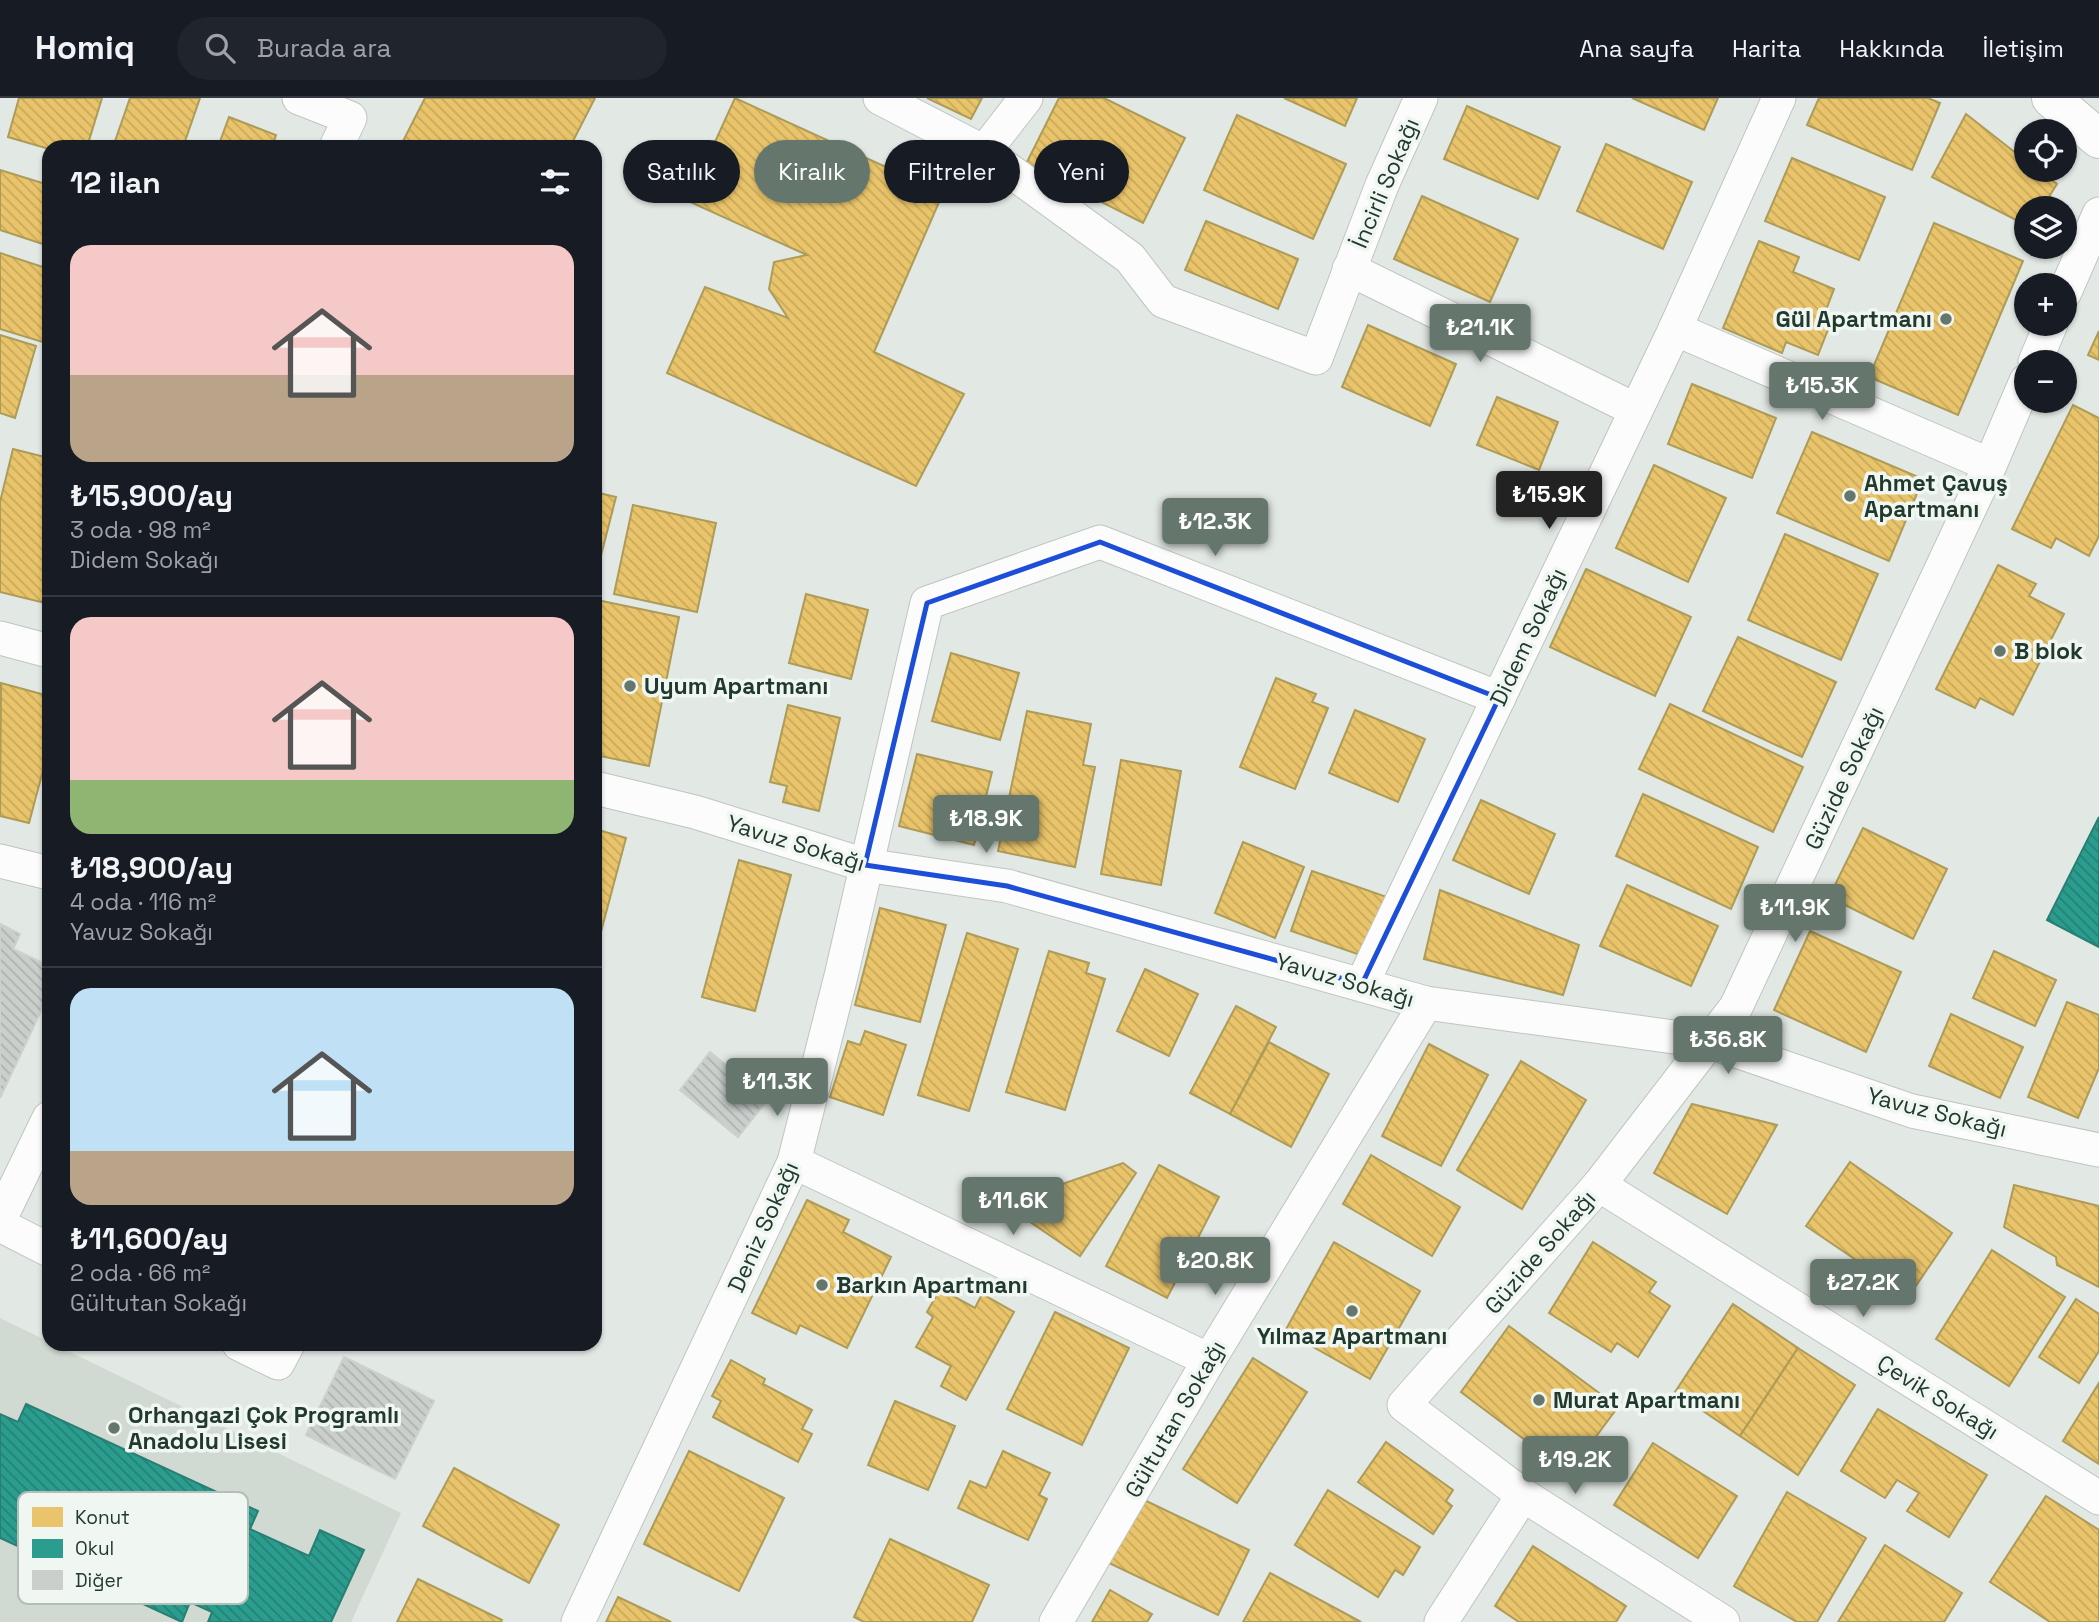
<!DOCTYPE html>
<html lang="tr">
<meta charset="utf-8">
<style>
:root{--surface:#171b24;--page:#20242c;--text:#f1f3f6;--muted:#9ea1a6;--line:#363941;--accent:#65776d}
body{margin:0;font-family:"Space Grotesk",sans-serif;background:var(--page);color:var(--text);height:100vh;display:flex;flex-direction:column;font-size:26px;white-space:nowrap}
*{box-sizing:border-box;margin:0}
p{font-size:23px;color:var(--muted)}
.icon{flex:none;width:38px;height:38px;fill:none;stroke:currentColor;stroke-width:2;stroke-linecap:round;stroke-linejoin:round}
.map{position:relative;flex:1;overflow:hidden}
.side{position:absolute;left:42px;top:42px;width:560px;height:1211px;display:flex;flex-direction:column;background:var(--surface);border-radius:21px;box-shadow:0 2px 5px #0004}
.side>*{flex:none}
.banner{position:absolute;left:623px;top:42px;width:665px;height:63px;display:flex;gap:14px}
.controls{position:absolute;left:2014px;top:21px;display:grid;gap:14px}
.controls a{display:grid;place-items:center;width:63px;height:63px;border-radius:50%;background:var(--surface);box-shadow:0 2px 5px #0004;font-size:35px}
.price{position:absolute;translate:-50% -60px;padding:0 16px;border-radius:7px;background:var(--accent);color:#fff;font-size:23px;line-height:46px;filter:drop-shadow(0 2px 4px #0008)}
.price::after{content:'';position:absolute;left:50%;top:42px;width:21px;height:16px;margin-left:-10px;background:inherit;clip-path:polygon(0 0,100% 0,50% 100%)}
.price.on{background:#222;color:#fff}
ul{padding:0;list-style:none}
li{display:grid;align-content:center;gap:14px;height:371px;padding:0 28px}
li+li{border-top:2px solid var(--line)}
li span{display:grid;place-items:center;height:217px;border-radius:21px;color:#555}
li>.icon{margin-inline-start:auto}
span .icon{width:126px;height:126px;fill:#fffc;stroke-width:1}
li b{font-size:30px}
h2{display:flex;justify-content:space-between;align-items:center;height:84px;padding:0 28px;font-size:30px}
.chip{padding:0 24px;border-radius:32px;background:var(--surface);box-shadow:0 2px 5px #0004;font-size:24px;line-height:63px}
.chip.on{background:var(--accent);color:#fff}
header{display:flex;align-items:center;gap:42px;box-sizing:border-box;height:98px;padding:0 35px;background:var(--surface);border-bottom:2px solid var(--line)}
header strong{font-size:33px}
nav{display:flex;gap:38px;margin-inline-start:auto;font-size:24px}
.search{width:490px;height:63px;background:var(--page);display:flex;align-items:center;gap:18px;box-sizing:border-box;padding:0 24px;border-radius:38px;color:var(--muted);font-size:26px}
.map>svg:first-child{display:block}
.built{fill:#d1d9d3}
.homes{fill:url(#homes-back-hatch);stroke:#ad9b58;stroke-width:2}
.schools{fill:url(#schools-back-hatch);stroke:#287f72;stroke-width:2}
.building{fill:url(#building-back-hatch);stroke:#cbd1cd;stroke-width:2}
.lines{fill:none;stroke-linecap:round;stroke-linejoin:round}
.minor-casing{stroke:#bfc5c1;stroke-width:35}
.secondary-casing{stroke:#bdc4bf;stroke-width:40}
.minor{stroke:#fbfcfb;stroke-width:33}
.secondary{stroke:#fbfcfb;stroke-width:38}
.marked{fill:none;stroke:#1d4ed8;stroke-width:5;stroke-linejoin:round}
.poi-dot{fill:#65776d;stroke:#f0f7f2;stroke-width:2.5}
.labels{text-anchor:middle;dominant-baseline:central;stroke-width:7;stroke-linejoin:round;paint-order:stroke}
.street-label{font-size:23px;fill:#223a2d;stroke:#f0f7f2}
.poi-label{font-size:23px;font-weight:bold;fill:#223a2d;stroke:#f0f7f2;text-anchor:start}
.key{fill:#f0f7f2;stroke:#b2beb7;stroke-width:2}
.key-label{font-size:19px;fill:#223a2d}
</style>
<header>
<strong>Homiq</strong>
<div class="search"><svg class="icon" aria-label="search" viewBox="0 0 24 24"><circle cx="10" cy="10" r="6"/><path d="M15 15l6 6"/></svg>Burada ara</div>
<nav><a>Ana sayfa</a><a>Harita</a><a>Hakkında</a><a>İletişim</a></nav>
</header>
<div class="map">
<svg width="2099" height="1524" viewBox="0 0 2099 1524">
<defs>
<pattern id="homes-back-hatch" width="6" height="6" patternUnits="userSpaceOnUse" patternTransform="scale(1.75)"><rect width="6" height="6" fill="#e9c46a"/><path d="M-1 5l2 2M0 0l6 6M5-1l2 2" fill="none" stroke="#c8a95c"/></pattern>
<pattern id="schools-back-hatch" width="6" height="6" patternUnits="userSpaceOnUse" patternTransform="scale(1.75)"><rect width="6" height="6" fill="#2a9d8f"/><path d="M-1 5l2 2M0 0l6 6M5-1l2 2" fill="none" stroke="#248175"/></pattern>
<pattern id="building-back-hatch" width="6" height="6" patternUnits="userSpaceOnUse" patternTransform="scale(1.75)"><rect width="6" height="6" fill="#cacfcc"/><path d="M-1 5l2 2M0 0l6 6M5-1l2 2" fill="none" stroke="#adb2b0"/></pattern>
</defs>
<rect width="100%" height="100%" fill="#e2e8e4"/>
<polygon class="built" points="0,1220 401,1415 351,1524 0,1524"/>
<g class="homes">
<polygon points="19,0 102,0 87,49 49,51 8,39"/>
<polygon points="130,0 200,0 183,49 113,49"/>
<polygon points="425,0 595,0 570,49 400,49"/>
<polygon points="735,0 943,95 874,254 964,296 916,388 667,275 705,189 788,220 769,191 774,164 807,157 688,103"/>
<polygon points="927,0 982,0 971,21"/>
<polygon points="1059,0 1104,0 1185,40 1143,125 1026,66"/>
<polygon points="1284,0 1357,0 1345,28"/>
<polygon points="1632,0 1718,0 1704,32"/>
<polygon points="1819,0 1928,0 1940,5 1912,72 1807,27"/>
<polygon points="1467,8 1560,49 1538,101 1444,61"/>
<polygon points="1966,16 2026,63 2026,72 2039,72 2057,86 2042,110 2026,110 2026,127 1932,79"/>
<polygon points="1237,17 1346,66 1313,141 1204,92"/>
<polygon points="229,19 276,37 273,46 280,49 218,49"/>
<polygon points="1606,46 1692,84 1663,151 1577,113"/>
<polygon points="1792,60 1885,99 1859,162 1765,123"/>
<polygon points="0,72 49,87 49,148 0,132"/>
<polygon points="1422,98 1518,141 1490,204 1394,161"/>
<polygon points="1206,123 1298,161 1278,211 1185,172"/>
<polygon points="1934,125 2023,163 1958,317 1869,279"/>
<polygon points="1759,143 1799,159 1793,174 1834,191 1821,225 1829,229 1818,257 1786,244 1782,255 1723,230"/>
<polygon points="0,155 49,171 49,246 0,231"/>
<polygon points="1368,227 1456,266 1430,328 1342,289"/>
<polygon points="2099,233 2099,262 2088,257"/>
<polygon points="0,237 36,248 15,320 0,315"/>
<polygon points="1692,286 1776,320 1752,380 1668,346"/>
<polygon points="1497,299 1558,324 1539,372 1477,347"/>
<polygon points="2073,307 2099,320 2099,438 2089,458 2056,440 2051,450 2012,431"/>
<polygon points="1812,334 1923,381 1889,463 1777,415"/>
<polygon points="13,351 49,360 49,506 0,494 0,404"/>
<polygon points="1654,367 1726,400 1688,484 1616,450"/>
<polygon points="595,394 616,399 597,473 595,472"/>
<polygon points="633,407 716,425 697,514 614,496"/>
<polygon points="1785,436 1878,476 1841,562 1748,522"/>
<polygon points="1998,467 2036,486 2029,498 2064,516 2013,617 1980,600 1975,610 1936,591"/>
<polygon points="1586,471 1691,519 1655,598 1550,549"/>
<polygon points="806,496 868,512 851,581 789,565"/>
<polygon points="597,502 679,519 649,668 595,657"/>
<polygon points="1738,539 1836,584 1802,659 1703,613"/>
<polygon points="951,555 1019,575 1000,642 932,623"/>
<polygon points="1276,580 1316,596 1312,604 1328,610 1295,691 1240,669"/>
<polygon points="1,585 49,598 49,650 29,725 0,718"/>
<polygon points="1670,606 1803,669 1773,734 1639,671"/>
<polygon points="788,607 840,620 819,713 783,704 787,688 770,684"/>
<polygon points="1355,612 1425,641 1398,704 1329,675"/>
<polygon points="1027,613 1091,626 1083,667 1095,669 1075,769 998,753"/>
<polygon points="917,656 992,674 974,747 899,728"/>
<polygon points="1121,662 1181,673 1161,787 1101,776"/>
<polygon points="1643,696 1758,749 1731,811 1616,758"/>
<polygon points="1481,702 1555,736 1529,796 1453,762"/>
<polygon points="1863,730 1947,771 1913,841 1829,799"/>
<polygon points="595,731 626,740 598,845 595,845"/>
<polygon points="1243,744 1304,769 1275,840 1215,815"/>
<polygon points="739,762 791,777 755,913 702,899"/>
<polygon points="1312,773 1387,799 1366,859 1291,833"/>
<polygon points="1627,787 1718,828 1691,888 1600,848"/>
<polygon points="1440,792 1579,847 1563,897 1424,861"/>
<polygon points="880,810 946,827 920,924 855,907"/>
<polygon points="1810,833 1901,874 1866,954 1774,912"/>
<polygon points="967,835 1018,851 969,1013 918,997"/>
<polygon points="1049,853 1089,865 1086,875 1105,881 1065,1012 1006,994"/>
<polygon points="1994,853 2056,882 2035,928 1973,900"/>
<polygon points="1145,871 1198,896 1169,958 1117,933"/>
<polygon points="2067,904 2099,917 2099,970 2078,1020 2028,999"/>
<polygon points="1236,908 1276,929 1230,1016 1190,995"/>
<polygon points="1951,916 2023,949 2000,1000 1929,968"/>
<polygon points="865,933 906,947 883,1017 830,999 848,943 860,947"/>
<polygon points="1269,944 1329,976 1291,1049 1230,1016"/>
<polygon points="1429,946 1488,977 1441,1068 1382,1038"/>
<polygon points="1521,963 1586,1002 1522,1111 1457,1072"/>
<polygon points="1692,1006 1777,1027 1727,1116 1654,1075"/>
<polygon points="1371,1057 1460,1109 1432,1158 1343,1106"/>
<polygon points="1850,1064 1952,1135 1909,1198 1806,1128"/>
<polygon points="1123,1065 1136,1075 1080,1158 1004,1106"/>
<polygon points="1159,1067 1219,1099 1167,1200 1106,1168"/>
<polygon points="2014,1087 2099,1108 2099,1189 2057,1167 2056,1159 2004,1129"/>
<polygon points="807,1102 849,1122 843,1134 891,1159 847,1250 800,1227 796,1236 752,1215"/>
<polygon points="1334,1144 1420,1193 1370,1281 1285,1233"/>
<polygon points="1593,1144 1656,1184 1649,1194 1670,1208 1638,1259 1617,1245 1611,1254 1549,1215"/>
<polygon points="1992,1152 2065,1199 2009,1288 1936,1241"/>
<polygon points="940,1191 975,1210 982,1196 1014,1214 966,1302 941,1288 951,1268 916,1249 933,1219 927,1214"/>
<polygon points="2076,1201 2099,1216 2099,1253 2079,1285 2039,1259"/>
<polygon points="1733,1206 1798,1250 1740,1338 1675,1294"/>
<polygon points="1055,1214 1129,1250 1082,1347 1007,1311"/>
<polygon points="1509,1228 1618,1309 1569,1375 1461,1294"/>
<polygon points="1798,1250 1855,1287 1798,1377 1740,1338"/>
<polygon points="1253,1260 1307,1294 1237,1405 1183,1371"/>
<polygon points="731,1262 765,1281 763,1286 812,1312 802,1331 812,1336 798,1364 713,1319 721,1303 712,1298"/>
<polygon points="2099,1285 2099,1366 2063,1343"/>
<polygon points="895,1303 955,1328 928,1392 868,1367"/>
<polygon points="1878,1311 1987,1377 1949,1439 1907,1413 1919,1395 1897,1382 1885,1400 1841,1373"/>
<polygon points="1386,1344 1453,1392 1446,1403 1452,1408 1433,1436 1358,1384"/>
<polygon points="1653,1345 1737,1398 1698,1460 1614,1407"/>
<polygon points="689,1353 784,1400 739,1493 644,1446"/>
<polygon points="1003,1353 1050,1375 1039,1397 1047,1401 1028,1442 958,1410 970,1383 986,1390"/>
<polygon points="454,1370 559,1427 529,1485 423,1428"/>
<polygon points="1328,1392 1420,1449 1403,1477 1395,1472 1378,1499 1295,1447"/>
<polygon points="1787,1394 1866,1440 1817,1524 1797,1524 1734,1488"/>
<polygon points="2046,1398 2099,1432 2099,1524 2050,1524 1990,1484"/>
<polygon points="1140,1400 1249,1452 1218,1517 1109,1465"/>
<polygon points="890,1441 989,1487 972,1524 864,1524 854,1519"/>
<polygon points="1885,1447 1962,1495 1944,1524 1838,1524"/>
<polygon points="1533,1448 1626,1508 1616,1524 1519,1524 1495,1508"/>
<polygon points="1270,1475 1361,1524 1243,1524"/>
<polygon points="418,1481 502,1522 501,1524 397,1524"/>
<polygon points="1110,1492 1152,1516 1147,1524 1092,1524"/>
<polygon points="618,1499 671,1524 606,1524"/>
</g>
<g class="schools">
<polygon points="2099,719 2099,849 2047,822"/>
<polygon points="26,1306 258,1413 250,1431 309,1458 320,1432 364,1452 331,1524 208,1524 212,1514 190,1504 182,1524 0,1440 0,1316 18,1324"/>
</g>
<g class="building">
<polygon points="0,826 20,836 13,851 49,868 49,896 0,1000"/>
<polygon points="710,954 768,1001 738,1039 680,992"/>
<polygon points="344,1259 434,1303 395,1381 306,1337"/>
</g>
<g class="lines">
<defs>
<g id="minor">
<polyline points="299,0 350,20 336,49"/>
<polyline points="880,0 984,54 1026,0"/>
<polyline points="984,54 1130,160 1163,203 1316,260 1382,87 1421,0"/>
<polyline points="1349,171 1636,312"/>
<polyline points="2065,194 2099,116"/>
<polyline points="1675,231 1990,367"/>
<polyline points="2035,264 2051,226"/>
<polyline points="0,540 49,553"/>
<polyline points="595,690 695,714 865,767 1007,788 1426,905 1710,944 1912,1013 2099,1052"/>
<polyline points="0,763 49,775"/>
<polyline points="1362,886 1675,231 1779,0"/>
<polyline points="794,1064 1209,1262"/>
<polyline points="1599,1087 2099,1400"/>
<polyline points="0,1121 49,1020"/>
<polyline points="0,1127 49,1152"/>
<polyline points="239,1246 278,1265 288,1246"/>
<polyline points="578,1524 794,1064 841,878 927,505 1100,444 1499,600"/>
<polyline points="1056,1524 1209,1262 1426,905"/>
<polyline points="1441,1524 1523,1397"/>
<polyline points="1723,1524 1523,1397 1404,1307 1599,1087 1736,909 1990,367 2026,283"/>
</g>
<polyline id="secondary" points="2051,0 2099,41"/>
</defs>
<use href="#minor" class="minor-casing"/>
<use href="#secondary" class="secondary-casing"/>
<use href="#minor" class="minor"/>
<use href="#secondary" class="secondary"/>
</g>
<path class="marked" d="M1100,444L1499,600L1362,886L1007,788L865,767L927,505Z"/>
<g class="poi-dot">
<circle cx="1946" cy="221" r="7"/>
<circle cx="1850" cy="398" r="7"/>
<circle cx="2000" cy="553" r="7"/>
<circle cx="630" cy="588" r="7"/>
<circle cx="822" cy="1187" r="7"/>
<circle cx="1352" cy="1213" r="7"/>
<circle cx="1539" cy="1302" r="7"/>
<circle cx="114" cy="1330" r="7"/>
</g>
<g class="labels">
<g class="street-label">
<text transform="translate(1385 85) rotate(-67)">İncirli Sokağı</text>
<text transform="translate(1528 539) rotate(-65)">Didem Sokağı</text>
<text transform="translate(1844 680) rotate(-65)">Güzide Sokağı</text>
<text transform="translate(796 745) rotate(17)">Yavuz Sokağı</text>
<text transform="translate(1345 882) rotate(16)">Yavuz Sokağı</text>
<text transform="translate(1937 1014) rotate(14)">Yavuz Sokağı</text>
<text transform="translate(763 1129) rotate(-66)">Deniz Sokağı</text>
<text transform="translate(1540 1154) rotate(-49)">Güzide Sokağı</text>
<text transform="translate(1938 1299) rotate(32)">Çevik Sokağı</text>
<text transform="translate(1175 1321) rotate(-60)">Gültutan Sokağı</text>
</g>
<g class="poi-label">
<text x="1932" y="221" text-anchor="end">Gül Apartmanı</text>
<text x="1864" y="385">Ahmet Çavuş<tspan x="1864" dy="26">Apartmanı</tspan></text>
<text x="2014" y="553">B blok</text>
<text x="644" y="588">Uyum Apartmanı</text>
<text x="836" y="1187">Barkın Apartmanı</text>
<text x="1352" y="1238" text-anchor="middle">Yılmaz Apartmanı</text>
<text x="1553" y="1302">Murat Apartmanı</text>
<text x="128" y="1317">Orhangazi Çok Programlı<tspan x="128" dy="26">Anadolu Lisesi</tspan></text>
</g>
</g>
<rect x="18" y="1394" width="230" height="112" rx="10" class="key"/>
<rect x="32" y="1409" width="31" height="20" fill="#e9c46a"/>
<rect x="32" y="1441" width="31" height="19" fill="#2a9d8f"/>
<rect x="32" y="1472" width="31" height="20" fill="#cacfcc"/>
<g class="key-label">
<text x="75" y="1426">Konut</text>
<text x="75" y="1457">Okul</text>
<text x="75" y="1489">Diğer</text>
</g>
</svg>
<div class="controls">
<a><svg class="icon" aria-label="locate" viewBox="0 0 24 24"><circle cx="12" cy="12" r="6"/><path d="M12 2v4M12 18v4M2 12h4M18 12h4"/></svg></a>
<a><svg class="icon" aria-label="layers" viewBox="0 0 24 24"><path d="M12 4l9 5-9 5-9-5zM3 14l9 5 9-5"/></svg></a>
<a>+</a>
<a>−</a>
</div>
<b class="price" style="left:1480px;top:266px">₺21.1K</b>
<b class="price" style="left:1822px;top:324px">₺15.3K</b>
<b class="price on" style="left:1549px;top:433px">₺15.9K</b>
<b class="price" style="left:1215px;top:460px">₺12.3K</b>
<b class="price" style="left:986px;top:757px">₺18.9K</b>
<b class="price" style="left:1795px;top:846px">₺11.9K</b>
<b class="price" style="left:1728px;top:978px">₺36.8K</b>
<b class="price" style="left:777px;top:1020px">₺11.3K</b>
<b class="price" style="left:1013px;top:1139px">₺11.6K</b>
<b class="price" style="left:1215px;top:1199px">₺20.8K</b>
<b class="price" style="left:1863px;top:1221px">₺27.2K</b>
<b class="price" style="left:1575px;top:1398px">₺19.2K</b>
<div class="banner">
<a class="chip">Satılık</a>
<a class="chip on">Kiralık</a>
<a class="chip">Filtreler</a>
<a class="chip">Yeni</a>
</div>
<section class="side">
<h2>12 ilan<svg class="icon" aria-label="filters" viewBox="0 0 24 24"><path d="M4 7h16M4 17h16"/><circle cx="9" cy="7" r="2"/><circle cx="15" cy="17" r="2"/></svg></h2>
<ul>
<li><span style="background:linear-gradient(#f6c9c9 60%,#b9a48a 0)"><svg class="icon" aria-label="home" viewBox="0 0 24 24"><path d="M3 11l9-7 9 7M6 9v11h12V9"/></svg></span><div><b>₺15,900/ay</b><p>3 oda · 98 m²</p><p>Didem Sokağı</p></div></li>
<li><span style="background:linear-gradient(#f6c9c9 75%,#8fb573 0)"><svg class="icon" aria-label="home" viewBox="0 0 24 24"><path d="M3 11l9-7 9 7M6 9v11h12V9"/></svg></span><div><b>₺18,900/ay</b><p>4 oda · 116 m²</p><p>Yavuz Sokağı</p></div></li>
<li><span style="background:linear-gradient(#bfe0f5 75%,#b9a48a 0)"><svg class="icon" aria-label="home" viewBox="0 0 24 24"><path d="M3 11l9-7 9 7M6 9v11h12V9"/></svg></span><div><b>₺11,600/ay</b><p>2 oda · 66 m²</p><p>Gültutan Sokağı</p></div></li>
</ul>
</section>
</div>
